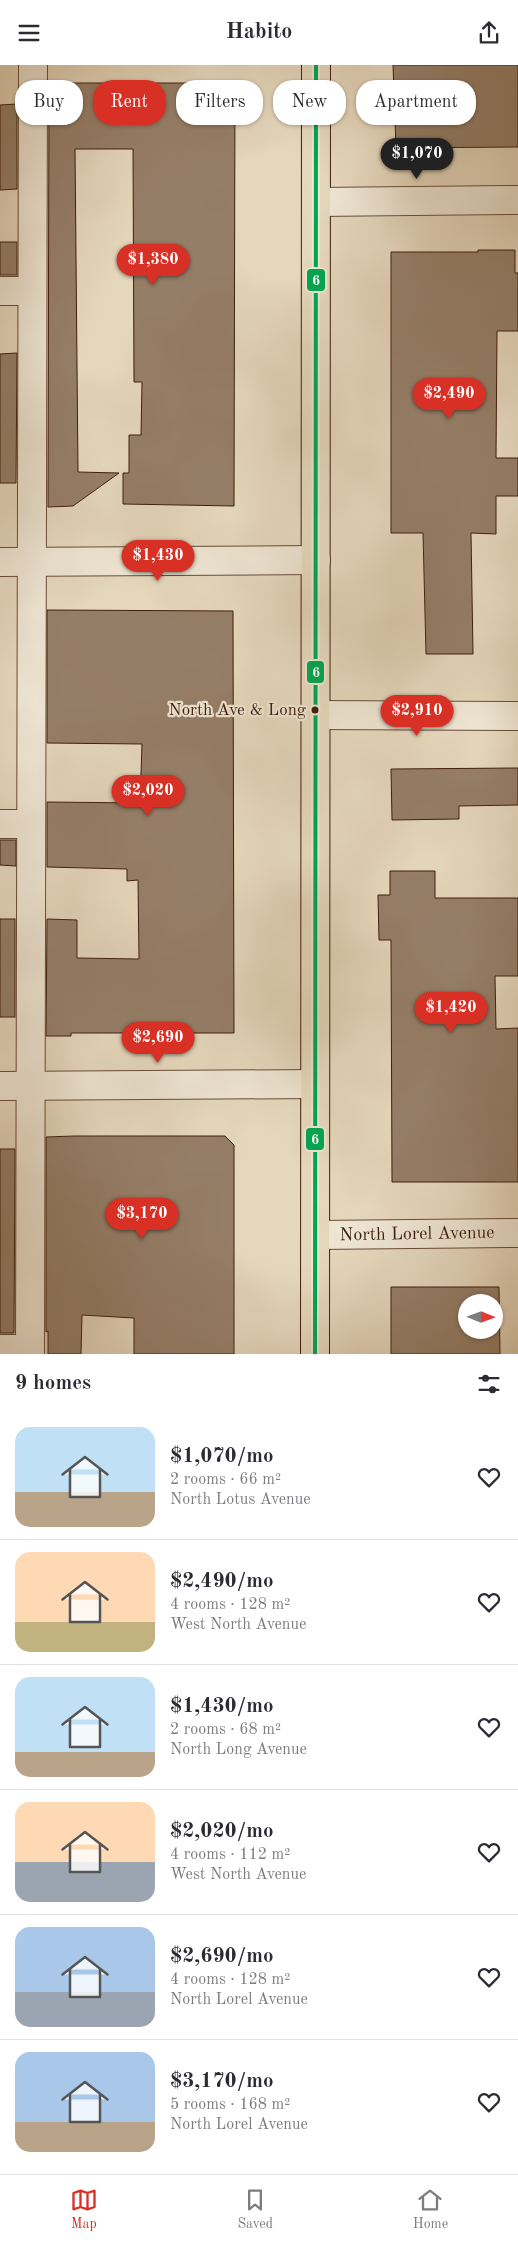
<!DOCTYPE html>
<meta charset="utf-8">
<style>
:root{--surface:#fff;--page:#f7f7f7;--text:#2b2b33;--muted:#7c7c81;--line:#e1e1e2;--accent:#d93025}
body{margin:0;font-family:"Old Standard TT",serif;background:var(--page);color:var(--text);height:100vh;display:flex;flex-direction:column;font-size:19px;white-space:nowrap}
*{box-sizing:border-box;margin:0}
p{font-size:16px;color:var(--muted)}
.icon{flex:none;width:28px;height:28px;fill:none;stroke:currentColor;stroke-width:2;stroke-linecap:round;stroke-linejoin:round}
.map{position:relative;height:1289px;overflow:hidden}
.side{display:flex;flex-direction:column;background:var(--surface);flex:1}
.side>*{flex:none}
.banner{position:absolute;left:15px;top:15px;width:489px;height:45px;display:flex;gap:10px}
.needle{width:32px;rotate:91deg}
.tools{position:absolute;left:458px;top:1229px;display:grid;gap:10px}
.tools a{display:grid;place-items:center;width:45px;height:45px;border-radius:50%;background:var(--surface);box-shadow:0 1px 4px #0004;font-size:25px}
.price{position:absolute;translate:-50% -42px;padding:0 11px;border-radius:18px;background:var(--accent);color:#fff;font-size:16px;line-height:32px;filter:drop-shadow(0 1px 2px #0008)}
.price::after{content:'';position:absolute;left:50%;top:30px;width:15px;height:11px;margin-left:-8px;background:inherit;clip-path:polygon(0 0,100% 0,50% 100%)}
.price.selected{background:#222;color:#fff}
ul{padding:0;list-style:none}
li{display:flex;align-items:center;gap:15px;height:125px;padding:0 15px}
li+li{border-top:1px solid var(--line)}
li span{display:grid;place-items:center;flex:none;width:140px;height:100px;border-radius:15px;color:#555}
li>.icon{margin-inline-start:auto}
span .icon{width:60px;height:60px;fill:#fffc;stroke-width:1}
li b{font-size:21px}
h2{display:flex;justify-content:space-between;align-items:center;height:60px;padding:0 15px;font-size:21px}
.chip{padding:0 18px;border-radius:20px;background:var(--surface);box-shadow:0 1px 4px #0004;font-size:18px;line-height:45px}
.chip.selected{background:var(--accent);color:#fff}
header{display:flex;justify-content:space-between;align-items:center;height:65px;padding:0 15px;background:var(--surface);font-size:22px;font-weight:600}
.tab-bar{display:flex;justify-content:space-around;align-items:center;height:70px;border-top:1px solid var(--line);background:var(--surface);font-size:14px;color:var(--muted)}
.tab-bar a{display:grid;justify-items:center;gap:2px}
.tab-bar .selected{color:var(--accent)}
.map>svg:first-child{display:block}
.building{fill:#957e68;stroke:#3f1e0d;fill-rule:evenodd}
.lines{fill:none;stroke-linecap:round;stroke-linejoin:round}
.minor-casing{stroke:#684c39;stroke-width:30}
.major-casing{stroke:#3f1e0d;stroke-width:30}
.minor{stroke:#eee5d3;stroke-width:28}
.major{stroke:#e5d7bc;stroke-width:28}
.bus-1-casing{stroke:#eee5d3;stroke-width:8}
.bus-1{stroke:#00a651;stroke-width:4}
.bus-dot{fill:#3f1e0d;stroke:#eee5d3;stroke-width:2}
.labels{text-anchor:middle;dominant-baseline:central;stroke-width:4.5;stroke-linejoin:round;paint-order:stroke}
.bus-label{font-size:17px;fill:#3f1e0d;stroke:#eee5d3;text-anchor:end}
.street-label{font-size:18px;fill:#3f1e0d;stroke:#eee5d3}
.line-badge{stroke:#eee5d3;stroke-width:2}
.badge-label{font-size:14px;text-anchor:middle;font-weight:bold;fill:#fff}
</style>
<header><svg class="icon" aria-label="menu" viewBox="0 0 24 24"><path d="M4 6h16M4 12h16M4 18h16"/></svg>Habito<svg class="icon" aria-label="share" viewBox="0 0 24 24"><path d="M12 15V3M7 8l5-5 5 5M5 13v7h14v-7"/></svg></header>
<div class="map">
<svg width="518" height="1289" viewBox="0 0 518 1289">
<rect width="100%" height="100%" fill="#e5d7bc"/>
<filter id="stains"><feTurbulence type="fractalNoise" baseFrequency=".004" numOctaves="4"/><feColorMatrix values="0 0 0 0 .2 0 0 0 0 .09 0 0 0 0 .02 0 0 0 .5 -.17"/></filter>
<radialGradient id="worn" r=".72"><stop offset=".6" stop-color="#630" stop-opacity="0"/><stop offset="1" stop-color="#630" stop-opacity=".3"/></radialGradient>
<g class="building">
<polygon points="393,0 518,0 518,82 396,83"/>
<polygon points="49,18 235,18 234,441 123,439 123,408 129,408 129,370 141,370 142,317 134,317 133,84 75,84 78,407 119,408 73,441 48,442"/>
<polygon points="17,39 17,124 0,125 0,40"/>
<rect x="0" y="177" width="17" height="33"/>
<polygon points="478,185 515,185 515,208 518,208 518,266 497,266 496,393 518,393 518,431 496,431 496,469 471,468 473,589 426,589 423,468 391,468 391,187 478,187"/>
<polygon points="17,288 16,418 0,418 0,289"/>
<polygon points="47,545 233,546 234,968 71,968 71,971 46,971 47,854 77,855 77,893 139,894 138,815 127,816 127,804 47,802 47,737 140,738 142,679 47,678"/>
<polygon points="518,703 518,740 459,741 459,754 392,755 391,704"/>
<polygon points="0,775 16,775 16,801 0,800"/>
<polygon points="390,806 435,806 435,833 518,833 518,911 495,911 496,964 518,963 518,1117 392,1117 391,875 379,875 378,830 390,830"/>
<rect x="0" y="854" width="15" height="98"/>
<polygon points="74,1071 225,1071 234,1080 234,1289 134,1289 134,1253 82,1250 81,1289 48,1289 48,1266 46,1267 46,1072"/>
<polygon points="0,1084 15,1084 14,1268 0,1268"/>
<path d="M391,1222H499L500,1289H391ZM466,1238H494V1265H466Z"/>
</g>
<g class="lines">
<defs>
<g id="minor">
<polyline points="316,137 518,135"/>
<polyline points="0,226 32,226"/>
<polyline points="0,497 316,495"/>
<polyline points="316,650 518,651"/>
<polyline points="0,759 31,759"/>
<polyline points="0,1021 315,1019"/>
<polyline points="316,1170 518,1168"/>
<polyline points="0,1284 30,1284"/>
<polyline points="30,1289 33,0"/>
</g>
<polyline id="major" points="315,1289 316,0"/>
</defs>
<use href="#minor" class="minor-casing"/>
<use href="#major" class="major-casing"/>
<use href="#minor" class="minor"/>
<use href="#major" class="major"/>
<defs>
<polyline id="bus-1" points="315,1289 316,0"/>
</defs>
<use href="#bus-1" class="bus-1-casing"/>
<use href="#bus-1" class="bus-1"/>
</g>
<circle class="bus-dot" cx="315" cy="645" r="4.5"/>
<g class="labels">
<g class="bus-label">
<text x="306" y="645">North Ave &amp; Long</text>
</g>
<g class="street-label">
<text transform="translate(417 1169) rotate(-1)">North Lorel Avenue</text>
</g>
</g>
<g class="line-badge">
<rect x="306" y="203" width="20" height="24" rx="5" fill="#00a651"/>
<rect x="306" y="595" width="19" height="24" rx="5" fill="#00a651"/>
<rect x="305" y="1062" width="20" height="24" rx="5" fill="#00a651"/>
</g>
<g class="badge-label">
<text x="316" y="220">6</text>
<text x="316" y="612">6</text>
<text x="315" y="1079">6</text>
</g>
<rect width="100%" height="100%" filter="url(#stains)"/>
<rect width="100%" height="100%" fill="url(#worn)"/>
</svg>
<div class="tools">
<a><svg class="needle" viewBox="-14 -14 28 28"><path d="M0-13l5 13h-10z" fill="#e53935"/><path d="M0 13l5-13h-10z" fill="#7c7c81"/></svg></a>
</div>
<b class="price selected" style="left:417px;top:115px">$1,070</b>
<b class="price" style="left:153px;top:221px">$1,380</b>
<b class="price" style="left:449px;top:355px">$2,490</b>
<b class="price" style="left:158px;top:517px">$1,430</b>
<b class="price" style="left:417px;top:672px">$2,910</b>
<b class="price" style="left:148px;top:752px">$2,020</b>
<b class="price" style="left:451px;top:969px">$1,420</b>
<b class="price" style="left:158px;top:999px">$2,690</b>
<b class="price" style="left:142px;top:1175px">$3,170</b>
<div class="banner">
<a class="chip">Buy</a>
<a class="chip selected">Rent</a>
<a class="chip">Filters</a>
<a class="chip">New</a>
<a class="chip">Apartment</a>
</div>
</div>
<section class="side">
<h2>9 homes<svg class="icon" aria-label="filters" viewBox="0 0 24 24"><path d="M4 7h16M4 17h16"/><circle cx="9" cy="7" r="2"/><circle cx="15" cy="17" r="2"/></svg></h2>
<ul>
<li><span style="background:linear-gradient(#bfe0f5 65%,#b9a48a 0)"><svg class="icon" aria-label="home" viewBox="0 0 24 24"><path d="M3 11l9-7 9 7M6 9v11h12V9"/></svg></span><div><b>$1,070/mo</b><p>2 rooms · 66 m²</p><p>North Lotus Avenue</p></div><svg class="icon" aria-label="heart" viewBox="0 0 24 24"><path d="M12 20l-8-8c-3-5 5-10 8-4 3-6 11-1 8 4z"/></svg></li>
<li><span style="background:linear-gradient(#ffd9b3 70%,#c2b280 0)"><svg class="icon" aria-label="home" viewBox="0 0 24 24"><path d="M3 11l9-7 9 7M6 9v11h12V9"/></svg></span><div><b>$2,490/mo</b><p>4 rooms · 128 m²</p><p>West North Avenue</p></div><svg class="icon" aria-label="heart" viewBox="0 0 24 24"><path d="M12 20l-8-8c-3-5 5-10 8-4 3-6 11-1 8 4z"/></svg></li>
<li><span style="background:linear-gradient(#bfe0f5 75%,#b9a48a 0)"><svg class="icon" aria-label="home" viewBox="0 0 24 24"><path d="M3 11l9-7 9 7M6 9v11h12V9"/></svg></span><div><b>$1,430/mo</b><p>2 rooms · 68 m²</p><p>North Long Avenue</p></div><svg class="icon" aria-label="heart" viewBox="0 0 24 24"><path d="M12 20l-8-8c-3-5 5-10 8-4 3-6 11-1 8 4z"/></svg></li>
<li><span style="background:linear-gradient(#ffd9b3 60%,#9aa5b1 0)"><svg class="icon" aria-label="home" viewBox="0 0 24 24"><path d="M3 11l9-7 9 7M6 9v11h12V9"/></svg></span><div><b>$2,020/mo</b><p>4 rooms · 112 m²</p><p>West North Avenue</p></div><svg class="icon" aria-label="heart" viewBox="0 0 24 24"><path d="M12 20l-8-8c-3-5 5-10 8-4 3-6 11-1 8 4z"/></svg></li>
<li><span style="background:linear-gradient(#a9c7e8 65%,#9aa5b1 0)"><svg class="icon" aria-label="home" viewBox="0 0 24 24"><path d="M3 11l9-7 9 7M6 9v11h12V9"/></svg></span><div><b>$2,690/mo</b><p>4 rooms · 128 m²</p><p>North Lorel Avenue</p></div><svg class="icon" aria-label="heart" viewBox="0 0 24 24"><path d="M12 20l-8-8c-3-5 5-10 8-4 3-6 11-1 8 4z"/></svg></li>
<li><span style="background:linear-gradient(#a9c7e8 70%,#b9a48a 0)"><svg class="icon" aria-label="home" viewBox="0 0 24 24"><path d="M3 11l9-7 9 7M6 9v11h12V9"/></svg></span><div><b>$3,170/mo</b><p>5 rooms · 168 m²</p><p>North Lorel Avenue</p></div><svg class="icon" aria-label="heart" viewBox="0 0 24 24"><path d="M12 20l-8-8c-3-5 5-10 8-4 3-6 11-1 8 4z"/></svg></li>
</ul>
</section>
<nav class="tab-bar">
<a class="selected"><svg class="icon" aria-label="map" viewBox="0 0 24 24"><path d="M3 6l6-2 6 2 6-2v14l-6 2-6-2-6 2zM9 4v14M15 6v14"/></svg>Map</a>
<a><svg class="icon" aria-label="saved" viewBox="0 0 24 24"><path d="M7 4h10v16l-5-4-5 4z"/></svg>Saved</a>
<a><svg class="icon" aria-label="home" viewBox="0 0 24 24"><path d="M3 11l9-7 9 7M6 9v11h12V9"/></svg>Home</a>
</nav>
